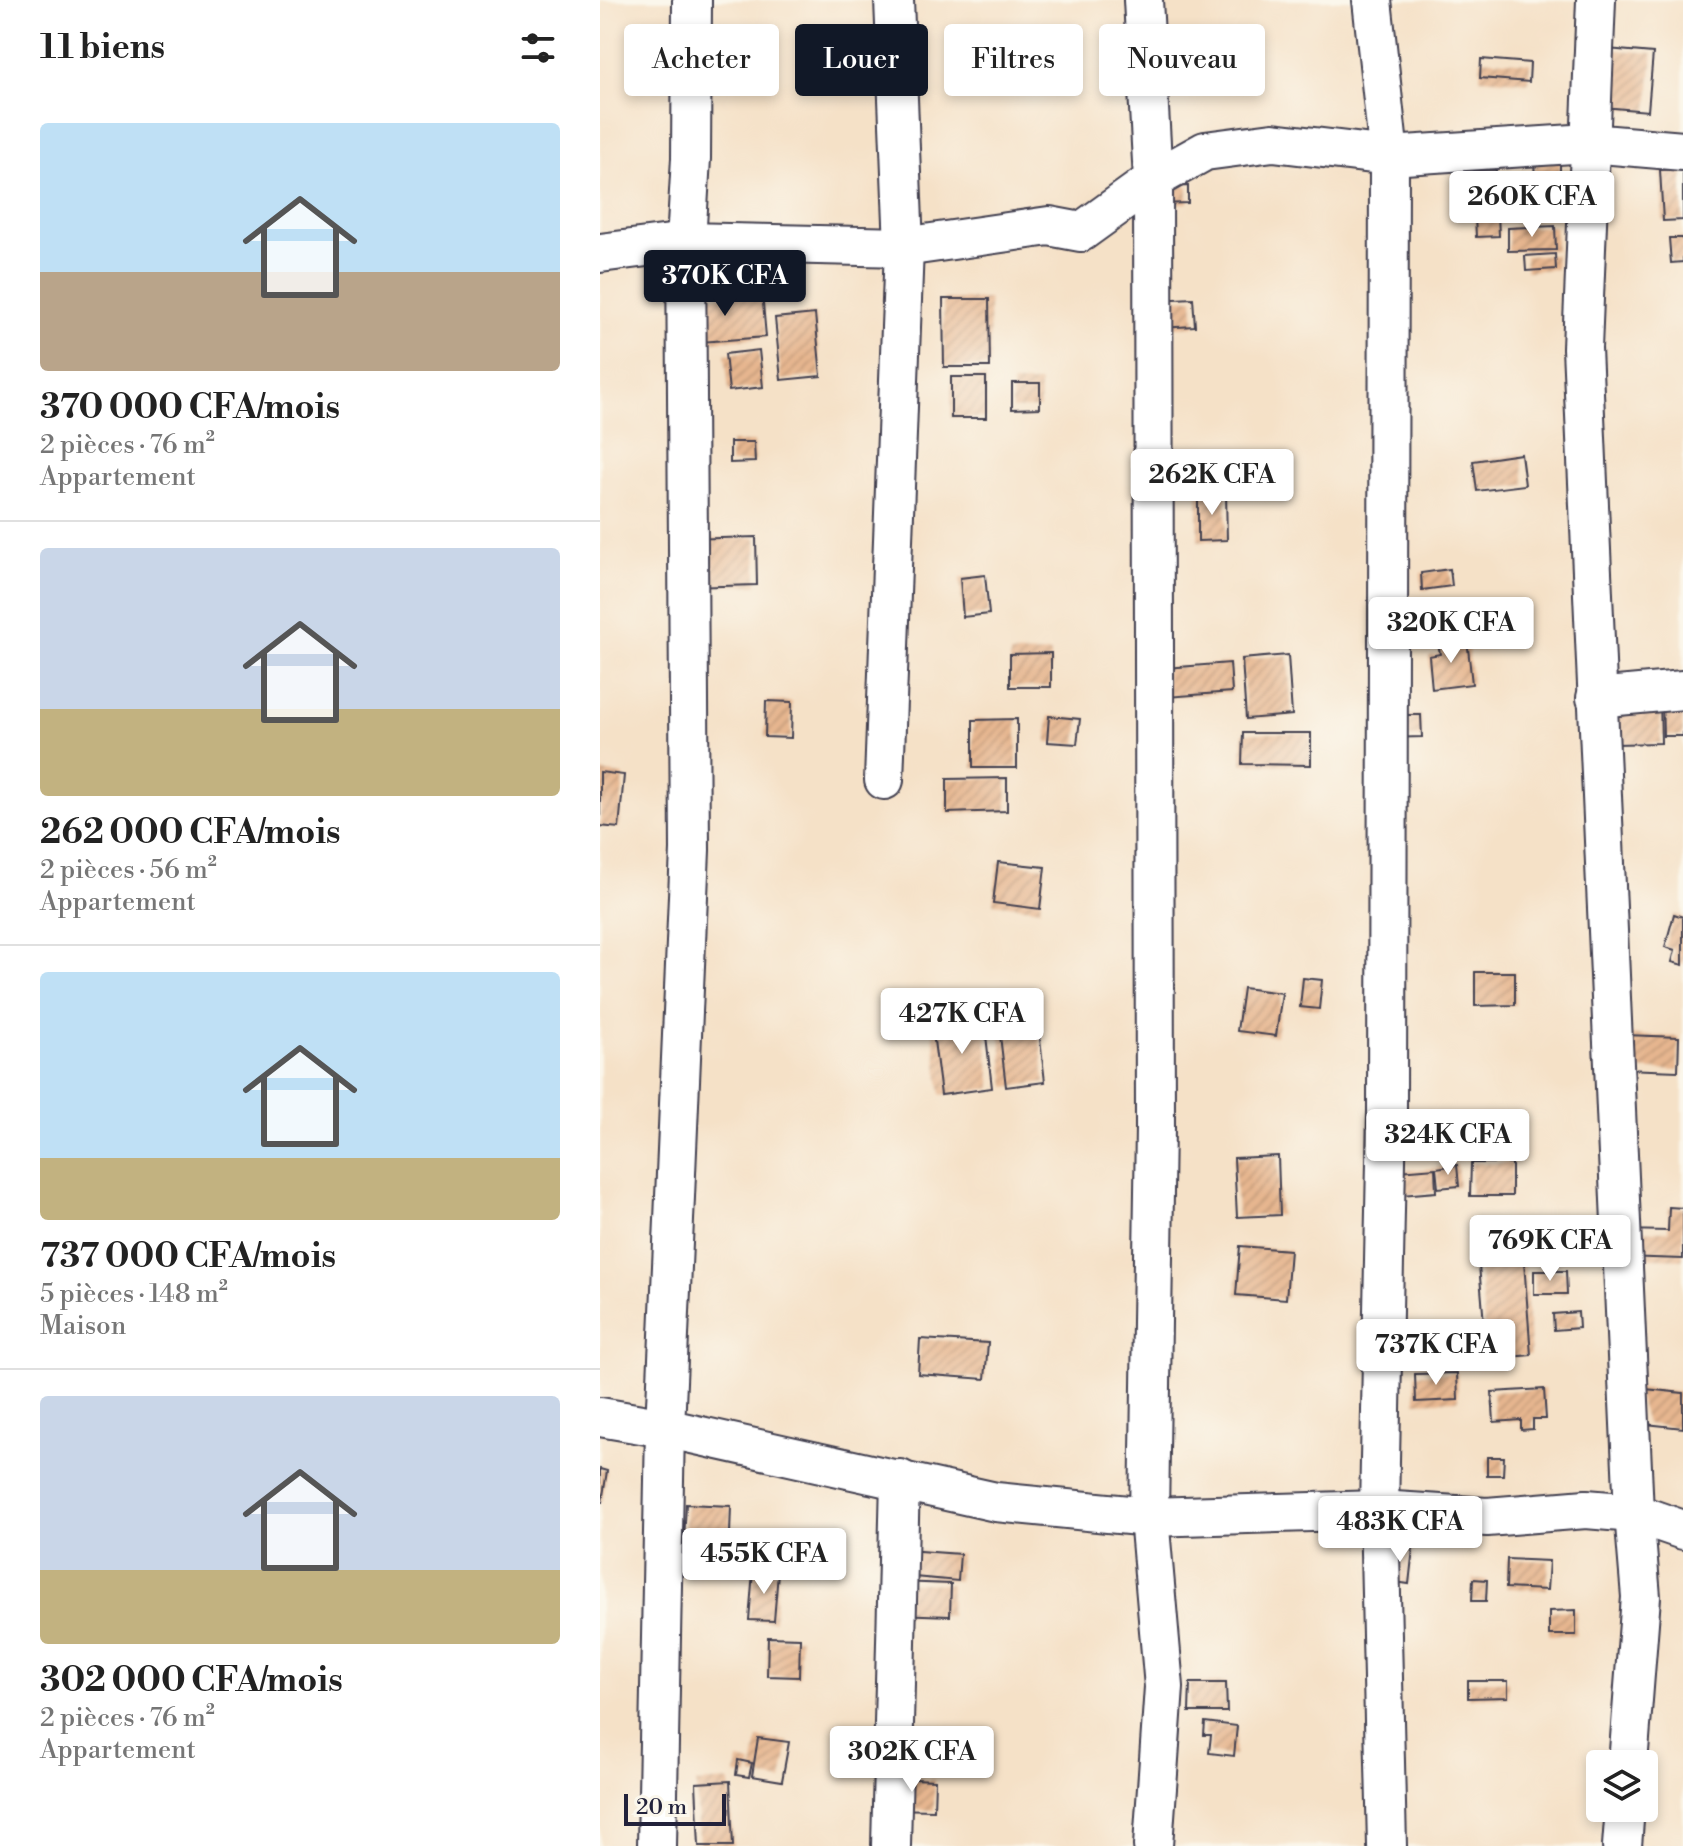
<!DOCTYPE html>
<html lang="fr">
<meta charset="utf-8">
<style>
:root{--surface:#fff;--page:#f6f6f6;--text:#222;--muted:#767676;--line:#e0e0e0;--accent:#111827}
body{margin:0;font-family:"Libre Bodoni",serif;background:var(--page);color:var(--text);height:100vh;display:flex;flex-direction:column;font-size:30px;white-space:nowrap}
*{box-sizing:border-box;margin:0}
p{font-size:26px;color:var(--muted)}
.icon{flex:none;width:44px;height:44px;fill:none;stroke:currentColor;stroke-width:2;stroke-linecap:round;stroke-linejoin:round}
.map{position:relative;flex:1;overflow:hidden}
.panel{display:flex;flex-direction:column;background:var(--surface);width:600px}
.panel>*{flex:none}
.top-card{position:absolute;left:24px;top:24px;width:760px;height:72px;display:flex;gap:16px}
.fabs{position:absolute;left:986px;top:1750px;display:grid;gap:16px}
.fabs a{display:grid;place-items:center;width:72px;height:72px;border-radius:8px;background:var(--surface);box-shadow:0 4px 12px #0003;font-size:40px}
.scale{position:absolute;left:24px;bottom:20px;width:102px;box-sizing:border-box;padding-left:8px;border:4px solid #22223b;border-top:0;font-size:22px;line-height:28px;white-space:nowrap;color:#22223b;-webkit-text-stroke:6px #fbf7ec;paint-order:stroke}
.price{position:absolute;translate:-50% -68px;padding:0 18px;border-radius:8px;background:#fff;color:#222;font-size:26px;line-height:52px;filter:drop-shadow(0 2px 4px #0008)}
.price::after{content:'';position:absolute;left:50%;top:48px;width:24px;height:18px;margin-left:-12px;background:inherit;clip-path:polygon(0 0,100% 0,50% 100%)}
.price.selected{background:var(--accent);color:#fff}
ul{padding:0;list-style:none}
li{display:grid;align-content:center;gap:16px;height:424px;padding:0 40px}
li+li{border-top:2px solid var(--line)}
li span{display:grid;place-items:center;height:248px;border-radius:8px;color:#555}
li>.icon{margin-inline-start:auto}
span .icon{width:144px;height:144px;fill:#fffc;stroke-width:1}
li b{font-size:34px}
h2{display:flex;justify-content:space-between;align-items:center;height:96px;padding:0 40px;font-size:34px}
.chip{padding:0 28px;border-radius:8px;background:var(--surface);box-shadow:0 4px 12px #0003;font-size:28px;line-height:72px}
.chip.selected{background:var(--accent);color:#fff}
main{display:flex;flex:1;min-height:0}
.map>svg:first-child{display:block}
.building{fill:url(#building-hatch)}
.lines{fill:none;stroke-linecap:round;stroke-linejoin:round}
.street-casing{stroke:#423f50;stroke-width:42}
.street{stroke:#fff;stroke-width:38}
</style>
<main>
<section class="panel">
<h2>11 biens<svg class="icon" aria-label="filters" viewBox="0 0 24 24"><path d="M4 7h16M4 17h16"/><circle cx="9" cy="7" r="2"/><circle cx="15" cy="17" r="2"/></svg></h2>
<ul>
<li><span style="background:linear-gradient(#bfe0f5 60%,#b9a48a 0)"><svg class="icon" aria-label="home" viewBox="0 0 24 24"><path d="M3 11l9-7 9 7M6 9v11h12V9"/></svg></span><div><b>370 000 CFA/mois</b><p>2 pièces · 76 m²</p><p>Appartement</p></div></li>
<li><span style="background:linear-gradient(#c9d6e8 65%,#c2b280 0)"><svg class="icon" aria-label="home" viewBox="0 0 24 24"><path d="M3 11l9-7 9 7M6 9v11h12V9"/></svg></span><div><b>262 000 CFA/mois</b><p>2 pièces · 56 m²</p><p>Appartement</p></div></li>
<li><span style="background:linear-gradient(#bfe0f5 75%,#c2b280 0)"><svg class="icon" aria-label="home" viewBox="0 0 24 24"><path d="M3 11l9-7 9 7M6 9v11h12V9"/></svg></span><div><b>737 000 CFA/mois</b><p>5 pièces · 148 m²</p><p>Maison</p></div></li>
<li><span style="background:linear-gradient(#c9d6e8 70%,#c2b280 0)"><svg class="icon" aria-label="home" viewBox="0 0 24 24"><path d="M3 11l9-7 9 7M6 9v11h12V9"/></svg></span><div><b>302 000 CFA/mois</b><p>2 pièces · 76 m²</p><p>Appartement</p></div></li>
</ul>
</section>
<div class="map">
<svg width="1083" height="1846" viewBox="0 0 1083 1846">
<defs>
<pattern id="building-hatch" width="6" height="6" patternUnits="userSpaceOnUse" patternTransform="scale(2)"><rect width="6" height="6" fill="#e6b68f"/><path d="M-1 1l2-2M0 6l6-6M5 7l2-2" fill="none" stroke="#c59c7c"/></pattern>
</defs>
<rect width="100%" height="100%" fill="#fbf7ec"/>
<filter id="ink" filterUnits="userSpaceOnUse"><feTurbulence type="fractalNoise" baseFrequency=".0125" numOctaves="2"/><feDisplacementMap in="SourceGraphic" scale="16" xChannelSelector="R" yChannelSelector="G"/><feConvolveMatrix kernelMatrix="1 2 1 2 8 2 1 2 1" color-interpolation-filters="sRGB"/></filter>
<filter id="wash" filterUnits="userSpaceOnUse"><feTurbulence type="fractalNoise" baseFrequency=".006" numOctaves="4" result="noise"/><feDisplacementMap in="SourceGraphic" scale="32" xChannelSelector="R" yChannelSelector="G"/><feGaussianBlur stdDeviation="1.8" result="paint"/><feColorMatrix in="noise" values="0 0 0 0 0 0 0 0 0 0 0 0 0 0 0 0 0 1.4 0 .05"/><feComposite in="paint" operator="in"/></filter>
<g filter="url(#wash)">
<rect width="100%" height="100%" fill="#f5e1c7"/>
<g id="blocks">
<g class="building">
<polygon points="1007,49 1053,53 1048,111 1003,107"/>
<polygon points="881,59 930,63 929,82 880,78"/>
<polygon points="960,154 960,187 935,188 934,155"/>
<polygon points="1083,169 1083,220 1063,221 1060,170"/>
<polygon points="896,170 899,236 876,237 873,171"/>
<polygon points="588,186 588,203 560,204 560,187"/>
<polygon points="955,226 956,250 908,251 908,228"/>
<polygon points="1069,238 1083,238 1083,262 1071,263"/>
<polygon points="955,254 956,269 926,271 925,256"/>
<polygon points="162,292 166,337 87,343 84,298"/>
<polygon points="593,298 595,326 558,328 556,300"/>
<polygon points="343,299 389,299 390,367 344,367"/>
<polygon points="215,314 221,376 181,380 175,318"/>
<polygon points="159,350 163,387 129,391 125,354"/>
<rect x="351" y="377" width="35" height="41"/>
<polygon points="412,383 440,383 440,408 412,409"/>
<polygon points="130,442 154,442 155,462 130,463"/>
<polygon points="921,454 925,485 877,491 873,461"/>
<polygon points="598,493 626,493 627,540 598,541"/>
<polygon points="156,537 157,585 87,587 86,539"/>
<polygon points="850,569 852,586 822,590 821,573"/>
<polygon points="385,575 389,614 363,617 360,578"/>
<polygon points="867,639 872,684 832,689 829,656 840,654 838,642"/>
<polygon points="451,653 451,687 410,687 410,654"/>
<polygon points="688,655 692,715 646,719 642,659"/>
<polygon points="630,663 632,692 567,697 566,668"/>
<polygon points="1060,697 1061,743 1014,744 1012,698"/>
<polygon points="1062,697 1083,697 1083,736 1063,736"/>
<polygon points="166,701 192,702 191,738 165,737"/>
<polygon points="784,715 821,715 822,737 785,738"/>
<polygon points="449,716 480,719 477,744 447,742"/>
<polygon points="417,719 417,768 373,768 373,720"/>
<polygon points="643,733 711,733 711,765 642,764"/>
<polygon points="0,772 24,775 19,828 0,826"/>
<polygon points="407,778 407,811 347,813 347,779"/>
<polygon points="398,862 445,867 440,909 393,903"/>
<polygon points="1074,914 1083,917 1083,965 1072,962 1075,950 1065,947"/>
<polygon points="875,972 915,972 915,1005 875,1006"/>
<polygon points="703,978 722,980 719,1009 700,1007"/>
<polygon points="643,988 682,993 676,1036 637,1031"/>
<polygon points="437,1014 445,1082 406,1087 398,1018"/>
<polygon points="384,1018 392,1088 341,1095 332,1025"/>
<polygon points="1025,1035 1079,1037 1078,1071 1024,1069"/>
<polygon points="678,1156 680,1215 637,1217 634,1158"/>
<polygon points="871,1163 912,1163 912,1196 870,1196"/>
<polygon points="857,1165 859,1186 838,1188 836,1168"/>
<polygon points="835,1168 836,1192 789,1196 787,1172"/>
<polygon points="1069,1207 1083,1208 1083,1259 1022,1257 1024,1230 1068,1231"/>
<polygon points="640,1246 690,1250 686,1299 636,1295"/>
<polygon points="924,1262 931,1355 887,1359 879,1265"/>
<polygon points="934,1271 966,1271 967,1294 934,1294"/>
<polygon points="978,1312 979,1328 954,1330 953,1314"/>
<polygon points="320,1339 388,1343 385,1379 318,1374"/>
<polygon points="857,1373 858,1400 816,1402 815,1374"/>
<polygon points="1036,1388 1083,1393 1083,1428 1046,1424"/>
<polygon points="944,1389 946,1419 933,1419 933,1429 921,1430 921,1420 894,1422 892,1392"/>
<polygon points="887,1457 904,1457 903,1475 887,1475"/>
<polygon points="0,1469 7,1471 2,1502 0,1502"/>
<polygon points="86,1504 131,1506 129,1562 83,1561"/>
<polygon points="792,1545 813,1548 809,1584 788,1581"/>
<polygon points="305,1550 360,1554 358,1581 303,1576"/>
<polygon points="907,1559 949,1561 947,1590 906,1588"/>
<polygon points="153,1571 178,1572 174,1621 149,1620"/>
<polygon points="873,1579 887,1580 886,1601 872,1601"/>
<polygon points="298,1582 351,1584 350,1616 297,1614"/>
<polygon points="976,1610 976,1635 949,1635 949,1611"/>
<polygon points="168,1637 200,1638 199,1677 167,1676"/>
<polygon points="868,1681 908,1681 908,1697 868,1698"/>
<polygon points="590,1683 626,1683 627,1712 589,1712"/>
<polygon points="605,1722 637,1726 634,1756 609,1753 611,1735 604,1735"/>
<polygon points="158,1738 189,1742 182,1781 152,1776"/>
<polygon points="138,1760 152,1763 149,1777 136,1775"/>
<polygon points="291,1778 335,1780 334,1810 290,1809"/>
<polygon points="130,1781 133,1846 99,1846 96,1783"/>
</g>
</g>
</g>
<g filter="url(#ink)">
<use href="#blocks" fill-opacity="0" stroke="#423f50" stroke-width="2"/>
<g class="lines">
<defs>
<g id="street">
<polyline points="772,0 789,156 787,1111 779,1510 787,1846"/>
<polyline points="996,0 982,348 1034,1513 1041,1597 1028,1764"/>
<polyline points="0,253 86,242 304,247 449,226 481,232 553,180 543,0"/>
<polyline points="996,698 1083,690"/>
<polyline points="284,780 304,247 294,0"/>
<polyline points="0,1417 65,1428 396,1502 549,1517 779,1510 887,1517 986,1509 1034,1513 1083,1530"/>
<polyline points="57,1846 65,1428 90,850 86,242 91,158 92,0"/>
<polyline points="291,1846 300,1479"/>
<polyline points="553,1846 564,1687 549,1517 555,1127 553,180 605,151 673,142 789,156 989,143 1083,151"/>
<polyline points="1022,1846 1025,1808"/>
</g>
</defs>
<use href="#street" class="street-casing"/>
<use href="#street" class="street"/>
</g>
</g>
</svg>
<div class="fabs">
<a><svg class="icon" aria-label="layers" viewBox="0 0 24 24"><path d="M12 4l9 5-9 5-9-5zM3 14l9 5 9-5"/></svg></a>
</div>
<div class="scale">20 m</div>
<b class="price" style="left:932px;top:239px">260K CFA</b>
<b class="price selected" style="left:125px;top:318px">370K CFA</b>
<b class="price" style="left:612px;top:517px">262K CFA</b>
<b class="price" style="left:851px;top:665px">320K CFA</b>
<b class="price" style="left:362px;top:1056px">427K CFA</b>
<b class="price" style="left:848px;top:1177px">324K CFA</b>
<b class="price" style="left:950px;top:1283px">769K CFA</b>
<b class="price" style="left:836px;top:1387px">737K CFA</b>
<b class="price" style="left:800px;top:1564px">483K CFA</b>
<b class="price" style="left:164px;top:1596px">455K CFA</b>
<b class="price" style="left:312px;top:1794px">302K CFA</b>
<div class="top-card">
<a class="chip">Acheter</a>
<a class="chip selected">Louer</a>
<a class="chip">Filtres</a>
<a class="chip">Nouveau</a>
</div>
</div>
</main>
